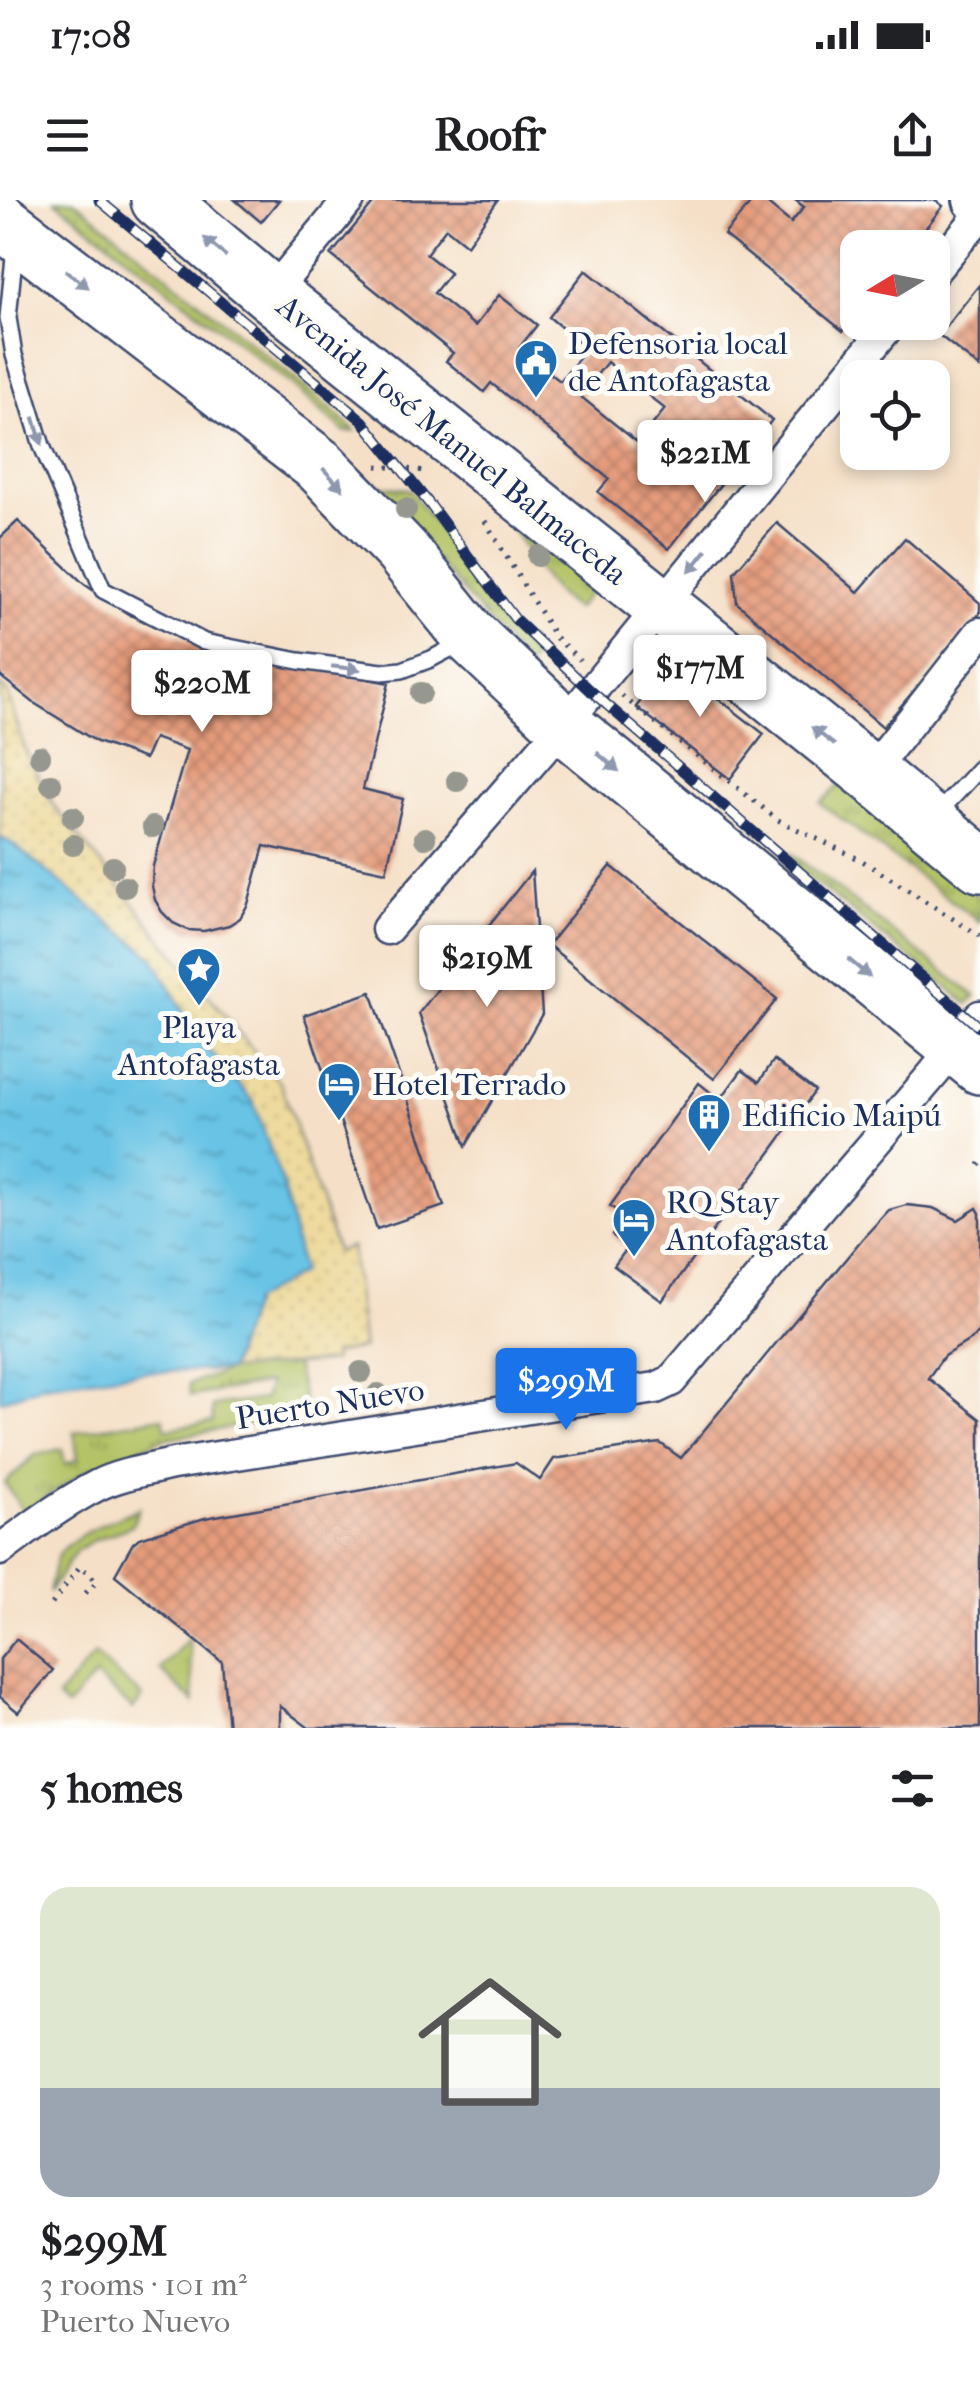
<!DOCTYPE html>
<meta charset="utf-8">
<style>
:root{--surface:#fff;--page:#f6f6f6;--text:#202124;--muted:#757577;--accent:#1a73e8}
body{margin:0;font-family:"IM FELL French Canon",serif;background:var(--page);color:var(--text);height:100vh;display:flex;flex-direction:column;font-size:38px;white-space:nowrap}
*{box-sizing:border-box;margin:0}
p{font-size:32px;color:var(--muted)}
.icon{flex:none;width:55px;height:55px;fill:none;stroke:currentColor;stroke-width:2;stroke-linecap:round;stroke-linejoin:round}
.map{position:relative;height:1528px;overflow:hidden}
.drawer{display:flex;flex-direction:column;background:var(--surface);flex:1}
.drawer>*{flex:none}
.needle{width:65px;rotate:260deg}
.controls{position:absolute;left:840px;top:30px;display:grid;gap:20px}
.controls a{display:grid;place-items:center;width:110px;height:110px;border-radius:20px;background:var(--surface);box-shadow:0 5px 15px #0003;font-size:50px}
.price{position:absolute;translate:-50% -85px;padding:0 22px;border-radius:10px;background:#fff;color:#222;font-size:32px;line-height:65px;filter:drop-shadow(0 2px 5px #0008)}
.price::after{content:'';position:absolute;left:50%;top:60px;width:30px;height:22px;margin-left:-15px;background:inherit;clip-path:polygon(0 0,100% 0,50% 100%)}
.price.on{background:var(--accent);color:#fff}
ul{padding:0;list-style:none}
li{display:grid;align-content:center;gap:20px;height:530px;padding:0 40px}
li span{display:grid;place-items:center;height:310px;border-radius:30px;color:#555}
li>.icon{margin-inline-start:auto}
span .icon{width:180px;height:180px;fill:#fffc;stroke-width:1}
li b{font-size:42px}
h2{display:flex;justify-content:space-between;align-items:center;height:120px;padding:0 40px;font-size:42px}
.status{display:flex;justify-content:space-between;align-items:center;height:70px;padding:0 50px;background:var(--surface);direction:ltr}
.status svg{height:28px;fill:currentColor}
header{display:flex;justify-content:space-between;align-items:center;height:130px;padding:0 40px;background:var(--surface);font-size:45px;font-weight:700}
.map>svg:first-child{display:block}
.grass{fill:url(#grass-tufts);stroke:#687962;stroke-width:2.5}
.sand{fill:url(#sand-dots);stroke:#84847e;stroke-width:2.5}
.water{fill:url(#water-ripples);stroke:#4179a2;stroke-width:2.5}
.building{fill:url(#building-cross-hatch);fill-rule:evenodd}
.lines{fill:none;stroke-linecap:round;stroke-linejoin:round}
.lane-casing{stroke:#3c4a6e;stroke-width:20}
.street-casing{stroke:#3c4a6e;stroke-width:35}
.secondary-casing{stroke:#3c4a6e;stroke-width:48}
.highway-casing{stroke:#3c4a6e;stroke-width:60}
.path{stroke:#3c4a6e;stroke-width:5;stroke-dasharray:2.5 8;stroke-linecap:butt}
.lane{stroke:#fff;stroke-width:15}
.street{stroke:#fff;stroke-width:30}
.secondary{stroke:#fff;stroke-width:42}
.highway{stroke:#fff;stroke-width:55}
.rail-casing{stroke:#1b2f5e;stroke-width:11}
.rail{stroke:#fdfcf7;stroke-width:8;stroke-dasharray:22;stroke-linecap:butt}
.tree{fill:#96978e}
.oneway{fill:#8d97ae}
.labels{text-anchor:middle;dominant-baseline:central;stroke-width:10;stroke-linejoin:round;paint-order:stroke}
.poi-label{font-size:32px;fill:#1b2f5e;stroke:#fdfcf7;text-anchor:start}
.street-label{font-size:32px;fill:#1b2f5e;stroke:#fdfcf7}
</style>
<div class="status"><b>17:08</b><svg viewBox="0 0 49 12"><path d="M0 12V9h3v3zM5 12V6h3v6zM10 12V3h3v9zM15 12V0h3v12zM26 1h20v11H26zM47 4h2v5h-2z"/></svg></div>
<header><svg class="icon" aria-label="menu" viewBox="0 0 24 24"><path d="M4 6h16M4 12h16M4 18h16"/></svg>Roofr<svg class="icon" aria-label="share" viewBox="0 0 24 24"><path d="M12 15V3M7 8l5-5 5 5M5 13v7h14v-7"/></svg></header>
<div class="map">
<svg width="980" height="1528" viewBox="0 0 980 1528">
<defs>
<pattern id="grass-tufts" width="24" height="20" patternUnits="userSpaceOnUse" patternTransform="scale(2.5)"><rect width="24" height="20" fill="#b4c366"/><path d="M3 7l-1-3M5 7V3M7 7l1-3M15 17l-1-3M17 17v-4M19 17l1-3" fill="none" stroke="#929f57"/></pattern>
<pattern id="sand-dots" width="8" height="8" patternUnits="userSpaceOnUse" patternTransform="scale(2.5)"><rect width="8" height="8" fill="#eeda9e"/><path d="M2 2h.1M6 6h.1" fill="none" stroke="#ccbb8a" stroke-width="1.8" stroke-linecap="round"/></pattern>
<pattern id="water-ripples" width="26" height="14" patternUnits="userSpaceOnUse" patternTransform="scale(2.5)"><rect width="26" height="14" fill="#67c3e5"/><path d="M2 4q2-2 4 0t4 0M15 11q2-2 4 0t4 0" fill="none" stroke="#549fbd"/></pattern>
<pattern id="building-cross-hatch" width="8" height="8" patternUnits="userSpaceOnUse" patternTransform="scale(2.5)"><rect width="8" height="8" fill="#e69c7c"/><path d="M0 0l8 8M0 8l8-8" fill="none" stroke="#ba8069"/></pattern>
</defs>
<rect width="100%" height="100%" fill="#fdfcf7"/>
<filter id="ink" filterUnits="userSpaceOnUse"><feTurbulence type="fractalNoise" baseFrequency=".01" numOctaves="2"/><feDisplacementMap in="SourceGraphic" scale="20" xChannelSelector="R" yChannelSelector="G"/><feConvolveMatrix kernelMatrix="1 2 1 2 8 2 1 2 1" color-interpolation-filters="sRGB"/></filter>
<filter id="wash" filterUnits="userSpaceOnUse"><feTurbulence type="fractalNoise" baseFrequency=".0048" numOctaves="4" result="noise"/><feDisplacementMap in="SourceGraphic" scale="40" xChannelSelector="R" yChannelSelector="G"/><feGaussianBlur stdDeviation="2.25" result="paint"/><feColorMatrix in="noise" values="0 0 0 0 0 0 0 0 0 0 0 0 0 0 0 0 0 1.4 0 .05"/><feComposite in="paint" operator="in"/></filter>
<g filter="url(#wash)">
<rect width="100%" height="100%" fill="#f5e0c7"/>
<g class="grass">
<polygon points="55,0 74,0 317,197 355,231 345,232 292,185"/>
<polygon points="368,280 381,286 409,289 450,344 504,426 534,457 527,467"/>
<path d="M502,313L594,387L576,409C541,387 526,346 502,313Z"/>
<polygon points="841,584 980,698 980,722 820,603"/>
<polygon points="792,654 975,796 968,804 787,660"/>
<polygon points="295,1164 307,1215 162,1239 85,1271 23,1312 5,1283 35,1255 62,1249 65,1264 78,1259 74,1232 163,1217 166,1229 213,1222 212,1206 264,1199 269,1183 190,1196 189,1184 229,1170"/>
<path d="M139,1308L132,1326L92,1341L76,1351L49,1392C52,1382 53,1370 56,1360C65,1337 117,1318 139,1308Z"/>
<polygon points="189,1438 194,1502 160,1470"/>
<polygon points="94,1455 143,1497 133,1509 95,1476 67,1507 57,1498"/>
</g>
<polygon class="sand" points="0,485 7,492 26,552 54,606 281,884 337,1052 351,1047 363,1148 332,1154 333,1161 229,1170 253,1101 253,901 200,840 153,757 10,642 0,638"/>
<polygon class="water" points="0,638 10,642 153,757 200,840 253,901 283,985 302,1072 253,1101 229,1170 140,1172 43,1185 0,1201"/>
<g id="blocks">
<g class="building">
<polygon points="235,0 279,0 261,22"/>
<path d="M376,0H498L467,45L446,28L426,54L450,73L434,93L475,126L499,95L537,125L519,148L560,181L587,149L549,117L586,70L772,220L669,349L598,292L609,279L491,183L484,192L446,161L453,153L331,55ZM607,162L665,209L638,243L580,196Z"/>
<polygon points="753,0 763,0 791,23 804,7 795,0 935,0 943,6 910,48 858,48 858,113 843,131 724,35"/>
<polygon points="980,84 980,168 939,135"/>
<polygon points="18,321 84,384 128,414 173,435 238,454 389,483 363,589 403,599 386,672 264,646 248,704 240,718 229,725 204,731 188,730 173,723 162,712 155,700 152,686 153,666 187,550 154,538 145,559 97,542 34,503 0,476 0,338"/>
<polygon points="777,323 858,392 905,338 980,403 980,413 883,527 737,403 734,372"/>
<polygon points="671,462 764,534 730,579 636,507"/>
<polygon points="611,666 777,799 714,879 548,745"/>
<polygon points="532,671 542,814 466,946 419,813"/>
<polygon points="371,792 444,1006 377,1029 304,815"/>
<polygon points="774,860 815,891 662,1101 614,1066 628,1047 612,1035 625,1017 610,1006 699,883 720,900 742,870 759,882"/>
<polygon points="907,1005 933,1008 958,1020 977,1008 980,1013 980,1130 973,1138 944,1156 928,1178 980,1219 980,1528 309,1528 280,1506 280,1528 228,1528 222,1462 115,1375 133,1343 139,1338 205,1318 516,1263 540,1280 554,1259 660,1243 681,1258 863,1038 889,1010"/>
<polygon points="16,1439 53,1470 18,1512 0,1497 0,1459"/>
</g>
</g>
</g>
<g filter="url(#ink)">
<use href="#blocks" fill-opacity="0" stroke="#3c4a6e" stroke-width="2.5"/>
<g class="lines">
<defs>
<g id="lane">
<polyline points="15,47 8,118 14,155 42,246 103,390 204,442 299,461 382,472 402,470 431,459 463,442"/>
<polyline points="935,616 980,568"/>
</g>
<g id="street">
<polyline points="932,73 980,15"/>
<polyline points="271,94 349,0"/>
<polyline points="870,573 980,433"/>
<polyline points="387,729 564,525 892,122"/>
<path d="M0,1350C31,1327 63,1303 98,1285C120,1274 148,1270 173,1264L656,1188L671,1181L934,873L980,816"/>
</g>
<polyline id="secondary" points="975,0 980,4"/>
<g id="highway">
<polyline points="159,0 271,94 870,573 980,664"/>
<polyline points="0,20 320,266 401,350 471,437 564,525 980,866"/>
</g>
</defs>
<use href="#lane" class="lane-casing"/>
<use href="#street" class="street-casing"/>
<use href="#secondary" class="secondary-casing"/>
<use href="#highway" class="highway-casing"/>
<g class="path">
<polyline points="377,266 426,271"/>
<polyline points="485,321 555,437 580,460"/>
<polyline points="622,496 778,620 861,660 980,736"/>
<polyline points="979,965 980,963"/>
<polyline points="52,1404 80,1366 97,1381 81,1398"/>
</g>
<use href="#lane" class="lane"/>
<use href="#street" class="street"/>
<use href="#secondary" class="secondary"/>
<use href="#highway" class="highway"/>
<defs>
<polyline id="rail" points="99,0 363,221 431,306 515,419 591,491 980,828"/>
</defs>
<use href="#rail" class="rail-casing"/>
<use href="#rail" class="rail"/>
</g>
<g class="tree">
<circle cx="406" cy="309" r="11"/>
<circle cx="538" cy="356" r="11"/>
<circle cx="421" cy="493" r="11"/>
<circle cx="40" cy="556" r="11"/>
<circle cx="457" cy="581" r="11"/>
<circle cx="51" cy="584" r="11"/>
<circle cx="73" cy="617" r="11"/>
<circle cx="153" cy="627" r="11"/>
<circle cx="425" cy="638" r="11"/>
<circle cx="73" cy="645" r="11"/>
<circle cx="113" cy="667" r="11"/>
<circle cx="125" cy="687" r="11"/>
<circle cx="361" cy="1172" r="11"/>
<circle cx="378" cy="1194" r="11"/>
<circle cx="351" cy="1201" r="11"/>
<circle cx="321" cy="1208" r="11"/>
</g>
<defs><path id="oneway-solid" d="M-6-.8H1V-3.2L6.5 0L1 3.2V.8H-6Z" transform="scale(2.5)"/></defs>
<g class="oneway">
<use href="#oneway-solid" transform="translate(215 47) rotate(-140)"/>
<use href="#oneway-solid" transform="translate(77 79) rotate(37)"/>
<use href="#oneway-solid" transform="translate(38 231) rotate(73)"/>
<use href="#oneway-solid" transform="translate(333 279) rotate(46)"/>
<use href="#oneway-solid" transform="translate(698 361) rotate(129)"/>
<use href="#oneway-solid" transform="translate(346 468) rotate(7)"/>
<use href="#oneway-solid" transform="translate(823 536) rotate(-142)"/>
<use href="#oneway-solid" transform="translate(608 562) rotate(40)"/>
<use href="#oneway-solid" transform="translate(859 768) rotate(40)"/>
</g>
</g>
<defs>
<symbol id="civic-pin" viewBox="-11 -11 22 30"><path d="M0 17L-7.5 6A9.5 9.5 0 1 1 7.5 6Z" fill="#1f6fb2" stroke="#fdfcf7"/><path d="M-.6-6.5H3V-4.5H.6V-3L4-1V1h2V6H-6V1h2V-1L-.6-3ZM-1.2 2.5V6h2.4V2.5Z" fill="#fff"/></symbol>
<symbol id="sight-pin" viewBox="-11 -11 22 30"><path d="M0 17L-7.5 6A9.5 9.5 0 1 1 7.5 6Z" fill="#1f6fb2" stroke="#fdfcf7"/><path d="M0-6L1.8-2.2L6-1.7L2.9 1.2L3.7 5.4L0 3.3L-3.7 5.4L-2.9 1.2L-6-1.7L-1.8-2.2Z" fill="#fff"/></symbol>
<symbol id="hotel-pin" viewBox="-11 -11 22 30"><path d="M0 17L-7.5 6A9.5 9.5 0 1 1 7.5 6Z" fill="#1f6fb2" stroke="#fdfcf7"/><path d="M-6-4.5h1.5V1H6V5H4.5V3h-9V5H-6ZM-4 0a1.8 1.8 0 1 1 3.6 0ZM.5 0V-2.5h3Q6-2.5 6 0Z" fill="#fff"/></symbol>
<symbol id="building-pin" viewBox="-11 -11 22 30"><path d="M0 17L-7.5 6A9.5 9.5 0 1 1 7.5 6Z" fill="#1f6fb2" stroke="#fdfcf7"/><path d="M-4-6H4V6H1V3H-1V6H-4ZM-2.5-4.3h1.7v1.8h-1.7ZM.8-4.3h1.7v1.8H.8ZM-2.5-1h1.7V.8h-1.7ZM.8-1h1.7V.8H.8Z" fill="#fff"/></symbol>
</defs>
<g fill-rule="evenodd">
<use href="#civic-pin" x="511" y="136" width="50" height="68"/>
<use href="#sight-pin" x="174" y="744" width="50" height="68"/>
<use href="#hotel-pin" x="314" y="859" width="50" height="68"/>
<use href="#building-pin" x="684" y="890" width="50" height="68"/>
<use href="#hotel-pin" x="609" y="995" width="50" height="68"/>
</g>
<g class="labels">
<g class="poi-label">
<text x="568" y="143">Defensoria local<tspan x="568" dy="37">de Antofagasta</tspan></text>
<text x="199" y="827" text-anchor="middle">Playa<tspan x="199" dy="37">Antofagasta</tspan></text>
<text x="372" y="884">Hotel Terrado</text>
<text x="742" y="915">Edificio Maipú</text>
<text x="666" y="1002">RQ Stay<tspan x="666" dy="37">Antofagasta</tspan></text>
</g>
<g class="street-label">
<text transform="translate(452 240) rotate(39)">Avenida José Manuel Balmaceda</text>
<text transform="translate(330 1204) rotate(-9)">Puerto Nuevo</text>
</g>
</g>
</svg>
<div class="controls">
<a><svg class="needle" viewBox="-14 -14 28 28"><path d="M0-13l5 13h-10z" fill="#e53935"/><path d="M0 13l5-13h-10z" fill="#757577"/></svg></a>
<a><svg class="icon" aria-label="locate" viewBox="0 0 24 24"><circle cx="12" cy="12" r="6"/><path d="M12 2v4M12 18v4M2 12h4M18 12h4"/></svg></a>
</div>
<b class="price" style="left:705px;top:305px">$221M</b>
<b class="price" style="left:700px;top:520px">$177M</b>
<b class="price" style="left:202px;top:535px">$220M</b>
<b class="price" style="left:487px;top:810px">$219M</b>
<b class="price on" style="left:566px;top:1233px">$299M</b>
</div>
<section class="drawer">
<h2>5 homes<svg class="icon" aria-label="filters" viewBox="0 0 24 24"><path d="M4 7h16M4 17h16"/><circle cx="9" cy="7" r="2"/><circle cx="15" cy="17" r="2"/></svg></h2>
<ul>
<li><span style="background:linear-gradient(#dfe7d0 65%,#9aa5b1 0)"><svg class="icon" aria-label="home" viewBox="0 0 24 24"><path d="M3 11l9-7 9 7M6 9v11h12V9"/></svg></span><div><b>$299M</b><p>3 rooms · 101 m²</p><p>Puerto Nuevo</p></div></li>
</ul>
</section>
